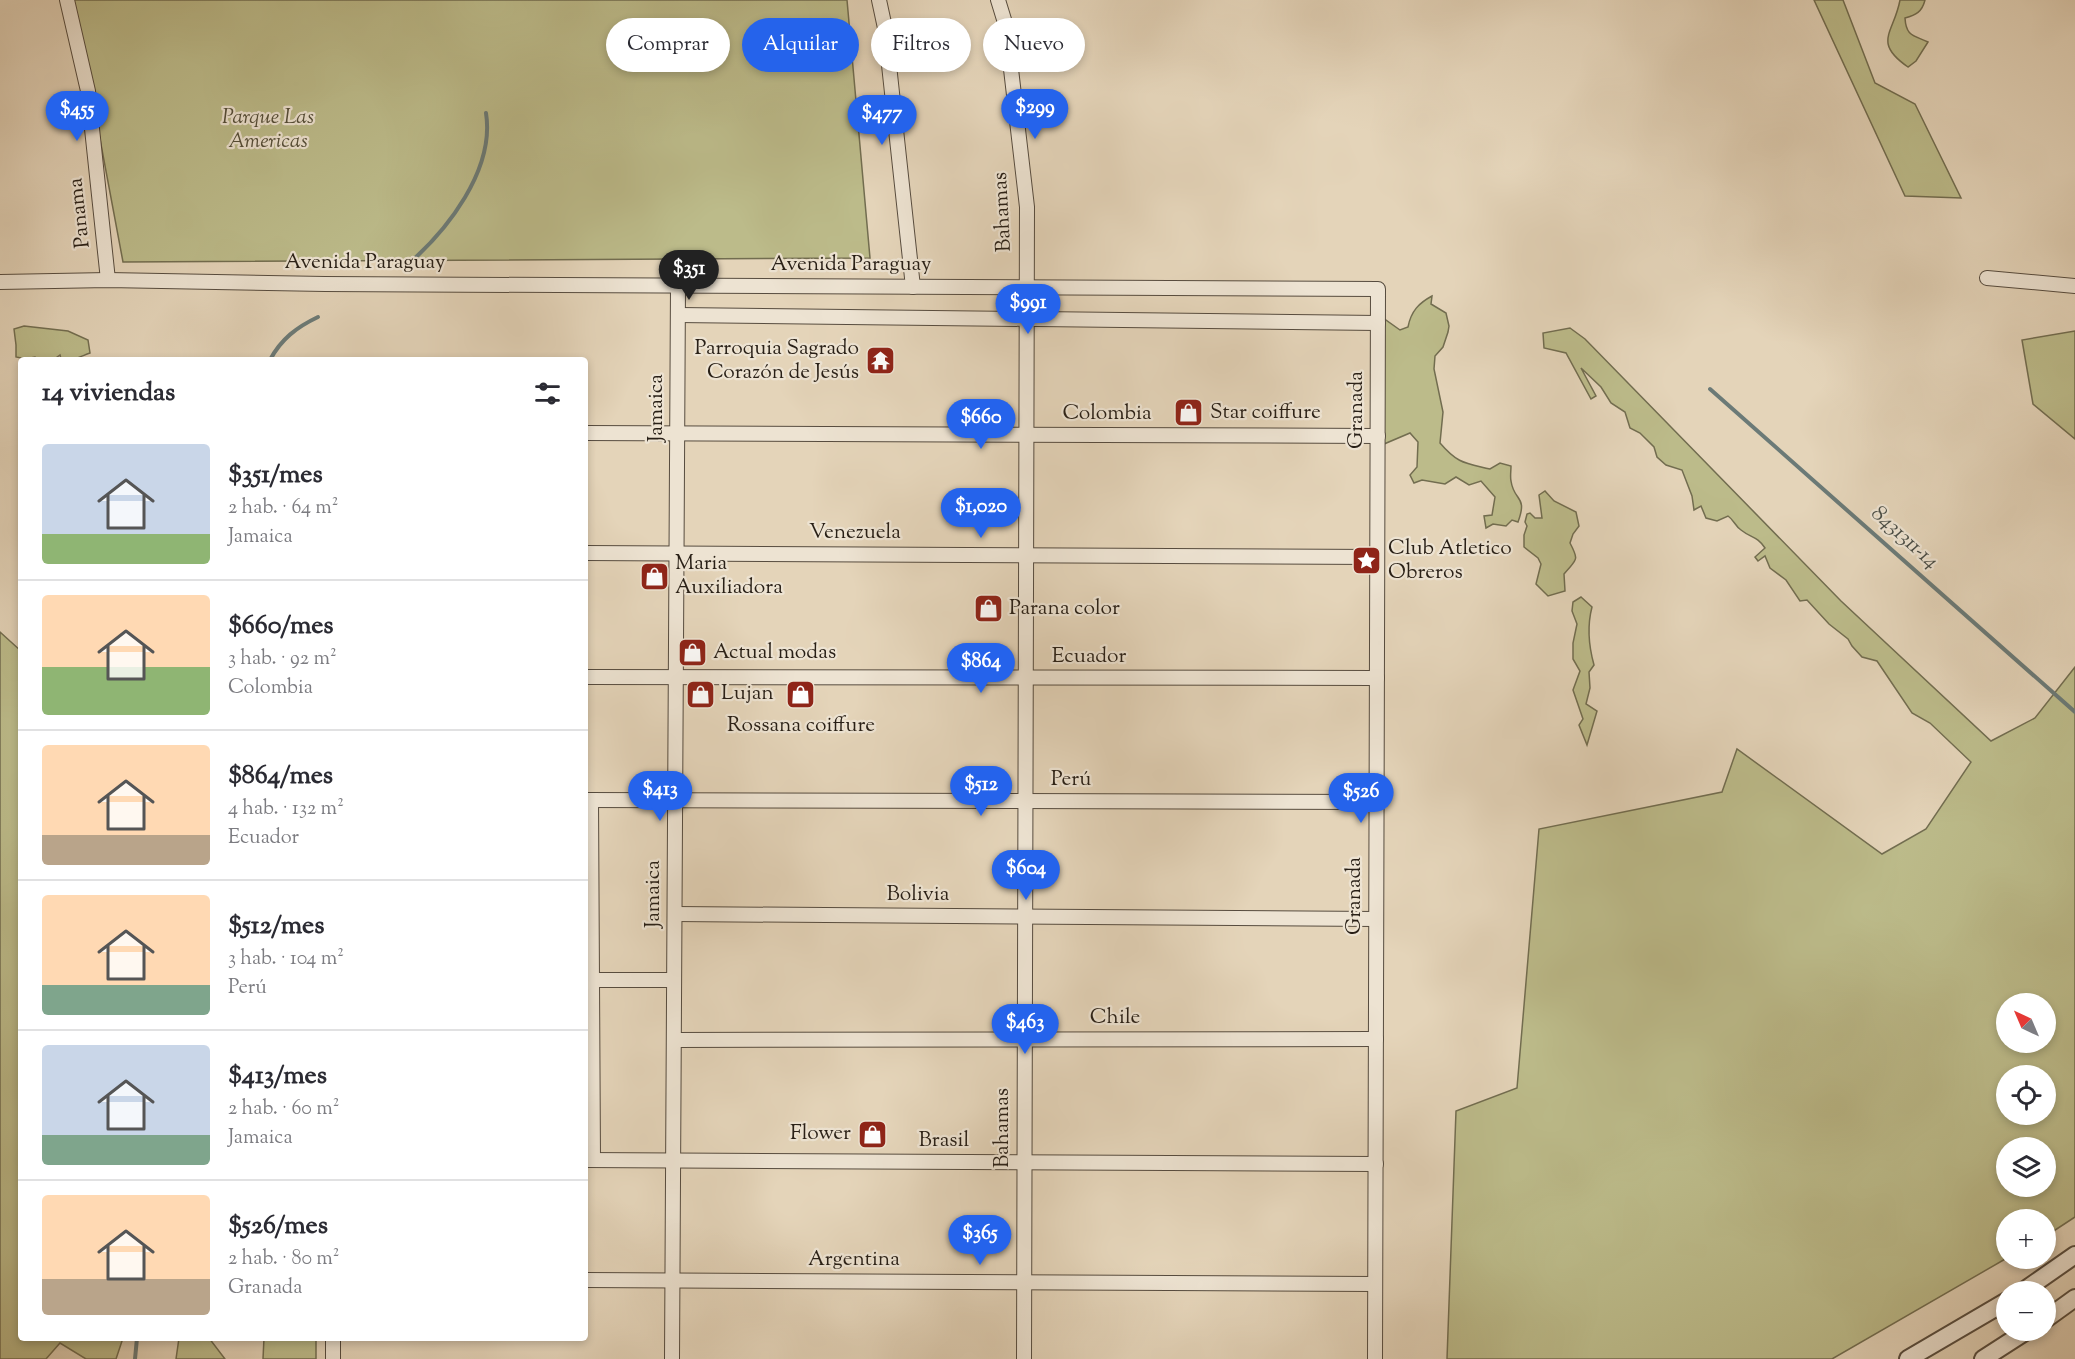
<!DOCTYPE html>
<html lang="es">
<meta charset="utf-8">
<style>
:root{--surface:#fff;--page:#f7f7f7;--text:#2b2b33;--muted:#7c7c81;--line:#e1e1e2;--accent:#2563eb}
body{margin:0;font-family:"Sorts Mill Goudy",serif;background:var(--page);color:var(--text);height:100vh;display:flex;flex-direction:column;font-size:22px;white-space:nowrap}
*{box-sizing:border-box;margin:0}
p{font-size:20px;color:var(--muted)}
.icon{flex:none;width:33px;height:33px;fill:none;stroke:currentColor;stroke-width:2;stroke-linecap:round;stroke-linejoin:round}
.map{position:relative;flex:1;overflow:hidden}
.sheet{position:absolute;left:18px;top:357px;width:570px;height:984px;display:flex;flex-direction:column;background:var(--surface);border-radius:6px;box-shadow:0 3px 9px #0003}
.sheet>*{flex:none}
.banner{position:absolute;left:606px;top:18px;width:570px;height:54px;display:flex;gap:12px}
.needle{width:39px;rotate:316deg}
.buttons{position:absolute;left:1996px;top:993px;display:grid;gap:12px}
.buttons a{display:grid;place-items:center;width:60px;height:60px;border-radius:50%;background:var(--surface);box-shadow:0 3px 9px #0003;font-size:30px}
.price{position:absolute;translate:-50% -51px;padding:0 14px;border-radius:21px;background:var(--accent);color:#fff;font-size:20px;line-height:39px;filter:drop-shadow(0 2px 3px #0008)}
.price::after{content:'';position:absolute;left:50%;top:36px;width:18px;height:14px;margin-left:-9px;background:inherit;clip-path:polygon(0 0,100% 0,50% 100%)}
.price.current{background:#222;color:#fff}
ul{padding:0;list-style:none}
li{display:flex;align-items:center;gap:18px;height:150px;padding:0 24px}
li+li{border-top:2px solid var(--line)}
li span{display:grid;place-items:center;flex:none;width:168px;height:120px;border-radius:6px;color:#555}
li>.icon{margin-inline-start:auto}
span .icon{width:72px;height:72px;fill:#fffc;stroke-width:1}
li b{font-size:26px}
h2{display:flex;justify-content:space-between;align-items:center;height:72px;padding:0 24px;font-size:26px}
.chip{padding:0 21px;border-radius:27px;background:var(--surface);box-shadow:0 3px 9px #0003;font-size:21px;line-height:54px}
.chip.current{background:var(--accent);color:#fff}
.map>svg:first-child{display:block}
.green{fill:#bcbb8a;stroke:#726d50;stroke-width:1.5;fill-rule:evenodd}
.lines{fill:none;stroke-linecap:round;stroke-linejoin:round}
.stream{stroke:#6b7a77;stroke-width:4}
.minor-casing{stroke:#574c3f;stroke-width:16}
.tertiary-casing{stroke:#574c3f;stroke-width:20}
.minor{stroke:#ede3d2;stroke-width:14}
.tertiary{stroke:#ede3d2;stroke-width:16}
.labels{text-anchor:middle;dominant-baseline:central;stroke-width:4.5;stroke-linejoin:round;paint-order:stroke}
.park-label{font-size:21px;font-style:italic;fill:#544e39;stroke:#ede3d2}
.street-label{font-size:21px;fill:#281f16;stroke:#ede3d2}
.poi-label{font-size:21px;fill:#281f16;stroke:#ede3d2;text-anchor:start}
.water-label{font-size:22px;font-style:italic;fill:#494d46;stroke:#ede3d2}
</style>
<div class="map">
<svg width="2075" height="1359" viewBox="0 0 2075 1359">
<rect width="100%" height="100%" fill="#e4d4b9"/>
<filter id="stains"><feTurbulence type="fractalNoise" baseFrequency=".00333" numOctaves="4"/><feColorMatrix values="0 0 0 0 .2 0 0 0 0 .09 0 0 0 0 .02 0 0 0 .5 -.17"/></filter>
<radialGradient id="worn" r=".72"><stop offset=".6" stop-color="#630" stop-opacity="0"/><stop offset="1" stop-color="#630" stop-opacity=".3"/></radialGradient>
<g class="green">
<polygon points="74,0 847,0 870,258 123,262"/>
<polygon points="1814,0 1843,0 1875,83 1915,104 1961,198 1905,196"/>
<path d="M1900,0H1925C1922,12 1916,15 1905,18C1906,36 1913,35 1928,42L1916,61L1908,67C1872,42 1894,33 1900,0Z"/>
<path d="M1432,296L1431,304L1446,313L1449,326L1448,332L1443,347L1435,356L1434,369L1443,412L1440,443C1458,464 1465,463 1490,469L1500,463L1511,466C1511,471 1510,477 1511,481C1514,502 1528,495 1518,522L1512,520L1506,526L1493,524L1486,528L1484,516L1492,515L1495,497L1481,481L1469,485L1456,477L1445,484L1422,480L1414,483L1410,475L1417,467L1418,442L1410,433L1384,444L1383,318L1400,330L1408,327C1411,311 1419,303 1432,296Z"/>
<path d="M24,326L68,331L88,340L90,353C79,357 72,362 61,359L60,355L53,360H38L35,357L26,359L16,357V345L14,329Z"/>
<path d="M1570,328L1585,339L1841,601L1991,741L2035,718L2075,667V1217L2046,1236V1220H2007V1258L1832,1359H1447L1456,1111L1517,1088L1539,829L1722,792L1737,749L1882,854L1926,829L1971,762L1930,723L1912,713L1877,661L1862,657L1852,646L1848,639L1829,624L1807,600L1800,601L1786,580L1770,568L1765,556L1758,561L1755,557L1765,548C1757,536 1751,538 1741,530C1735,526 1734,520 1728,516L1717,521L1706,518L1701,506L1694,510L1692,496L1682,470L1666,465L1657,457L1654,447L1640,433L1630,428L1625,412L1611,403L1601,387L1581,368L1596,396L1591,399L1566,353L1544,348L1543,333ZM2007,1004H2046V1042H2007ZM2007,1076H2046V1114H2007ZM2007,1148H2046V1186H2007Z"/>
<polygon points="2075,331 2075,439 2033,404 2022,340"/>
<path d="M1545,491L1554,501L1576,512L1579,526L1573,534L1570,543C1580,562 1576,559 1564,574L1565,591L1548,596L1536,584L1541,564L1538,558L1524,547V535L1527,526L1525,522L1527,514L1530,513L1535,518H1542L1539,495Z"/>
<path d="M1581,597L1592,607C1587,626 1589,647 1594,665L1589,672L1590,688L1586,704L1597,711L1587,745L1579,725L1583,719L1573,690L1580,671L1573,659V643L1577,624L1572,611L1573,602Z"/>
<polygon points="0,632 21,651 21,1338 123,1338 116,1359 86,1359 60,1343 46,1359 0,1359"/>
<polygon points="179,1338 209,1338 225,1359 176,1359"/>
<polygon points="264,1338 316,1338 316,1359 263,1359"/>
</g>
<g class="lines">
<g class="stream">
<path d="M406,266C447,231 495,170 486,113"/>
<path d="M270,360C281,339 297,327 318,317"/>
<polyline points="1710,389 2075,712"/>
<polyline points="135,1359 137,1338"/>
</g>
<defs>
<g id="minor">
<polyline points="67,0 88,91 108,280"/>
<polyline points="879,0 885,28 913,287"/>
<polyline points="998,0 1006,26 1027,207 1024,1359"/>
<polyline points="1987,278 2075,286"/>
<polyline points="0,282 108,280 325,284 1378,289 1375,1359"/>
<polyline points="678,315 1378,323"/>
<polyline points="585,433 1378,436"/>
<polyline points="585,553 1377,557"/>
<polyline points="585,677 1377,678"/>
<polyline points="585,800 1377,802"/>
<polyline points="591,800 593,1160"/>
<polyline points="675,914 1376,919"/>
<polyline points="585,980 674,980"/>
<polyline points="674,1040 1376,1039"/>
<polyline points="585,1160 1376,1164"/>
<polyline points="585,1280 1375,1284"/>
<polyline points="333,1359 333,1338"/>
<polyline points="672,1359 678,286"/>
</g>
<g id="tertiary">
<polyline points="2022,1292 2075,1255"/>
<polyline points="2046,1319 2075,1298"/>
<polyline points="1908,1359 2007,1301"/>
<polyline points="1983,1359 2028,1330"/>
</g>
</defs>
<use href="#minor" class="minor-casing"/>
<use href="#tertiary" class="tertiary-casing"/>
<use href="#minor" class="minor"/>
<use href="#tertiary" class="tertiary"/>
</g>
<defs>
<symbol id="temple-square" viewBox="-11 -11 22 22"><rect x="-9" y="-9" width="18" height="18" rx="4" fill="#8f2418" stroke="#ede3d2"/><path d="M0-6L5-2H3V0L6.5 2.5H4V6H1.5V3h-3V6H-4V2.5H-6.5L-3 0V-2H-5Z" fill="#fff"/></symbol>
<symbol id="shop-square" viewBox="-11 -11 22 22"><rect x="-9" y="-9" width="18" height="18" rx="4" fill="#8f2418" stroke="#ede3d2"/><path d="M-5-2.5h2.3a2.7 3.5 0 0 1 5.4 0H5L5.5 6h-11ZM-1.5-2.5h3a1.5 2.3 0 0 0-3 0Z" fill="#fff"/></symbol>
<symbol id="sight-square" viewBox="-11 -11 22 22"><rect x="-9" y="-9" width="18" height="18" rx="4" fill="#8f2418" stroke="#ede3d2"/><path d="M0-6L1.8-2.2L6-1.7L2.9 1.2L3.7 5.4L0 3.3L-3.7 5.4L-2.9 1.2L-6-1.7L-1.8-2.2Z" fill="#fff"/></symbol>
</defs>
<g fill-rule="evenodd">
<use href="#temple-square" x="864" y="344" width="33" height="33"/>
<use href="#shop-square" x="1172" y="396" width="33" height="33"/>
<use href="#sight-square" x="1350" y="544" width="33" height="33"/>
<use href="#shop-square" x="638" y="560" width="33" height="33"/>
<use href="#shop-square" x="972" y="592" width="33" height="33"/>
<use href="#shop-square" x="676" y="636" width="33" height="33"/>
<use href="#shop-square" x="684" y="678" width="33" height="33"/>
<use href="#shop-square" x="784" y="678" width="33" height="33"/>
<use href="#shop-square" x="856" y="1118" width="33" height="33"/>
</g>
<g class="labels">
<g class="park-label">
<text x="268" y="118">Parque Las<tspan x="268" dy="24">Americas</tspan></text>
</g>
<g class="street-label">
<text transform="translate(1003 212) rotate(-93)">Bahamas</text>
<text transform="translate(80 213) rotate(-96)">Panama</text>
<text x="365" y="263">Avenida Paraguay</text>
<text x="851" y="265">Avenida Paraguay</text>
<text transform="translate(657 408) rotate(-90)">Jamaica</text>
<text transform="translate(1357 410) rotate(-90)">Granada</text>
<text x="1107" y="414">Colombia</text>
<text x="855" y="533">Venezuela</text>
<text x="1089" y="657">Ecuador</text>
<text x="1071" y="780">Perú</text>
<text transform="translate(654 894) rotate(-90)">Jamaica</text>
<text x="918" y="895">Bolivia</text>
<text transform="translate(1355 896) rotate(-90)">Granada</text>
<text x="1115" y="1018">Chile</text>
<text transform="translate(1003 1128) rotate(-90)">Bahamas</text>
<text x="944" y="1141">Brasil</text>
<text x="854" y="1260">Argentina</text>
</g>
<g class="poi-label">
<text x="859" y="349" text-anchor="end">Parroquia Sagrado<tspan x="859" dy="24">Corazón de Jesús</tspan></text>
<text x="1210" y="413">Star coiffure</text>
<text x="1388" y="549">Club Atletico<tspan x="1388" dy="24">Obreros</tspan></text>
<text x="675" y="564">Maria<tspan x="675" dy="24">Auxiliadora</tspan></text>
<text x="1009" y="609">Parana color</text>
<text x="713" y="653">Actual modas</text>
<text x="721" y="694">Lujan</text>
<text x="801" y="726" text-anchor="middle">Rossana coiffure</text>
<text x="851" y="1134" text-anchor="end">Flower</text>
</g>
<g class="water-label">
<text transform="translate(1904 538) rotate(42)">8431311-14</text>
</g>
</g>
<rect width="100%" height="100%" filter="url(#stains)"/>
<rect width="100%" height="100%" fill="url(#worn)"/>
</svg>
<div class="buttons">
<a><svg class="needle" viewBox="-14 -14 28 28"><path d="M0-13l5 13h-10z" fill="#e53935"/><path d="M0 13l5-13h-10z" fill="#7c7c81"/></svg></a>
<a><svg class="icon" aria-label="locate" viewBox="0 0 24 24"><circle cx="12" cy="12" r="6"/><path d="M12 2v4M12 18v4M2 12h4M18 12h4"/></svg></a>
<a><svg class="icon" aria-label="layers" viewBox="0 0 24 24"><path d="M12 4l9 5-9 5-9-5zM3 14l9 5 9-5"/></svg></a>
<a>+</a>
<a>−</a>
</div>
<b class="price" style="left:1035px;top:140px">$299</b>
<b class="price" style="left:77px;top:142px">$455</b>
<b class="price" style="left:882px;top:146px">$477</b>
<b class="price current" style="left:689px;top:301px">$351</b>
<b class="price" style="left:1028px;top:335px">$991</b>
<b class="price" style="left:981px;top:450px">$660</b>
<b class="price" style="left:981px;top:539px">$1,020</b>
<b class="price" style="left:981px;top:694px">$864</b>
<b class="price" style="left:981px;top:817px">$512</b>
<b class="price" style="left:660px;top:822px">$413</b>
<b class="price" style="left:1361px;top:824px">$526</b>
<b class="price" style="left:1026px;top:901px">$604</b>
<b class="price" style="left:1025px;top:1055px">$463</b>
<b class="price" style="left:980px;top:1266px">$365</b>
<div class="banner">
<a class="chip">Comprar</a>
<a class="chip current">Alquilar</a>
<a class="chip">Filtros</a>
<a class="chip">Nuevo</a>
</div>
<section class="sheet">
<h2>14 viviendas<svg class="icon" aria-label="filters" viewBox="0 0 24 24"><path d="M4 7h16M4 17h16"/><circle cx="9" cy="7" r="2"/><circle cx="15" cy="17" r="2"/></svg></h2>
<ul>
<li><span style="background:linear-gradient(#c9d6e8 75%,#8fb573 0)"><svg class="icon" aria-label="home" viewBox="0 0 24 24"><path d="M3 11l9-7 9 7M6 9v11h12V9"/></svg></span><div><b>$351/mes</b><p>2 hab. · 64 m²</p><p>Jamaica</p></div></li>
<li><span style="background:linear-gradient(#ffd9b3 60%,#8fb573 0)"><svg class="icon" aria-label="home" viewBox="0 0 24 24"><path d="M3 11l9-7 9 7M6 9v11h12V9"/></svg></span><div><b>$660/mes</b><p>3 hab. · 92 m²</p><p>Colombia</p></div></li>
<li><span style="background:linear-gradient(#ffd9b3 75%,#b9a48a 0)"><svg class="icon" aria-label="home" viewBox="0 0 24 24"><path d="M3 11l9-7 9 7M6 9v11h12V9"/></svg></span><div><b>$864/mes</b><p>4 hab. · 132 m²</p><p>Ecuador</p></div></li>
<li><span style="background:linear-gradient(#ffd9b3 75%,#7fa58c 0)"><svg class="icon" aria-label="home" viewBox="0 0 24 24"><path d="M3 11l9-7 9 7M6 9v11h12V9"/></svg></span><div><b>$512/mes</b><p>3 hab. · 104 m²</p><p>Perú</p></div></li>
<li><span style="background:linear-gradient(#c9d6e8 75%,#7fa58c 0)"><svg class="icon" aria-label="home" viewBox="0 0 24 24"><path d="M3 11l9-7 9 7M6 9v11h12V9"/></svg></span><div><b>$413/mes</b><p>2 hab. · 60 m²</p><p>Jamaica</p></div></li>
<li><span style="background:linear-gradient(#ffd9b3 70%,#b9a48a 0)"><svg class="icon" aria-label="home" viewBox="0 0 24 24"><path d="M3 11l9-7 9 7M6 9v11h12V9"/></svg></span><div><b>$526/mes</b><p>2 hab. · 80 m²</p><p>Granada</p></div></li>
</ul>
</section>
</div>
